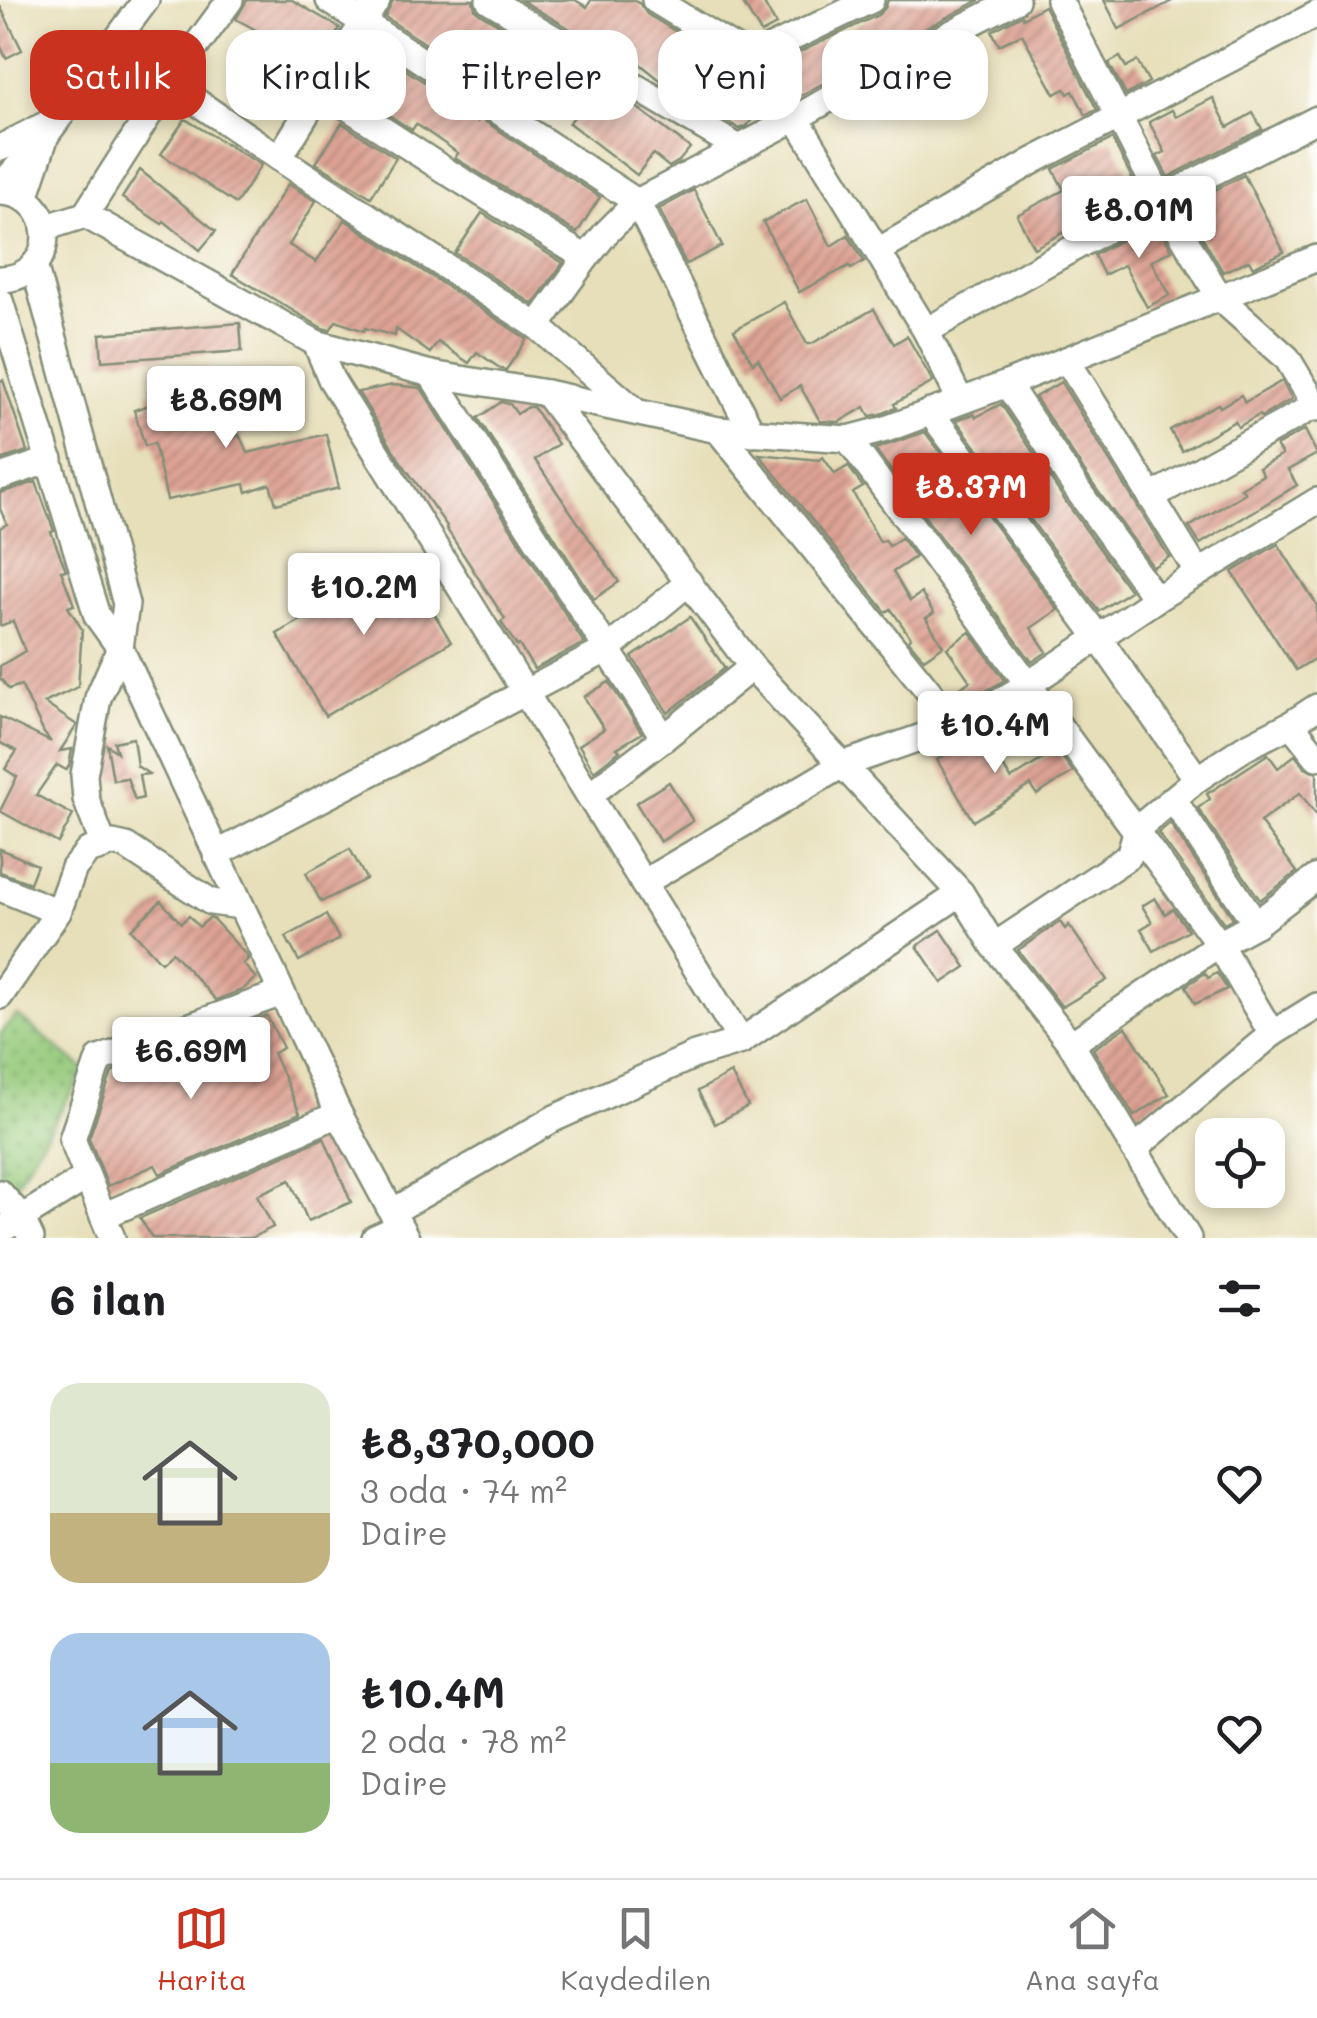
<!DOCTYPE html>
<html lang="tr">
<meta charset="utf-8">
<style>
:root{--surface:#fff;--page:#f6f6f6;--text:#202124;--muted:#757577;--line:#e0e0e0;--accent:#c8321e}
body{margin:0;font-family:Mali,sans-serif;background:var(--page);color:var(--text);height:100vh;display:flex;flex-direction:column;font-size:38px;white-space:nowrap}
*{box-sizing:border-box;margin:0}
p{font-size:32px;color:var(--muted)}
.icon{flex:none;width:55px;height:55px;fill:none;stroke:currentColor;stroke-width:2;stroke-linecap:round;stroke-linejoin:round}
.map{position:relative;height:1238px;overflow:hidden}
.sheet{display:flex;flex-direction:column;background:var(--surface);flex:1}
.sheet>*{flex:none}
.guide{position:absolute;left:30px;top:30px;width:1258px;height:90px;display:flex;gap:20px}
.buttons{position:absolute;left:1195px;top:1118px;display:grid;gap:20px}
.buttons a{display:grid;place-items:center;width:90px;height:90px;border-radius:20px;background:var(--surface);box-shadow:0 5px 15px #0003;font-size:50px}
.price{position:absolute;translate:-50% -85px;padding:0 22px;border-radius:10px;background:#fff;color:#222;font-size:32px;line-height:65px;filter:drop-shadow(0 2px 5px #0008)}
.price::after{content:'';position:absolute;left:50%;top:60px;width:30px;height:22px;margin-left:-15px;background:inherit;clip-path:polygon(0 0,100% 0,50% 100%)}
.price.active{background:var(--accent);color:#fff}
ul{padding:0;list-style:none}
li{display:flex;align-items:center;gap:30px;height:250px;padding:0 50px}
li span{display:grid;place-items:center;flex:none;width:280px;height:200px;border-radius:30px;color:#555}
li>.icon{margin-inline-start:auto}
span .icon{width:120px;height:120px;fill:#fffc;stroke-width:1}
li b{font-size:42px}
h2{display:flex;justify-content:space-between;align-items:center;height:120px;padding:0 50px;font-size:42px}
.tag{padding:0 35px;border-radius:30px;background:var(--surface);box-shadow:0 5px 15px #0003;font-size:35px;line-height:90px}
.tag.active{background:var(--accent);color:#fff}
.tabs{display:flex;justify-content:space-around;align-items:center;height:140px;border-top:2px solid var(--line);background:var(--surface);font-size:28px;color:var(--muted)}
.tabs a{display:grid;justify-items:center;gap:5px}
.tabs .active{color:var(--accent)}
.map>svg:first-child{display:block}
.grass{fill:url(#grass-dots);stroke:#5a8458;stroke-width:2.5}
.building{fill:url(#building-hatch)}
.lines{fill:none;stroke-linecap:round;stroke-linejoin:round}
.minor-casing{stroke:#838e77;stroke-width:30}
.minor{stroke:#fff;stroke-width:25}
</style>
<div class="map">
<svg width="1317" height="1238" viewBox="0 0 1317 1238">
<defs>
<pattern id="grass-dots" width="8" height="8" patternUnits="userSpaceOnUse" patternTransform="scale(2.5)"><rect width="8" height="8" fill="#96ca7c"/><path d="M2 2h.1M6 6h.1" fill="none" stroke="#7aa566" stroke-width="1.8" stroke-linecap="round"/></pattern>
<pattern id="building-hatch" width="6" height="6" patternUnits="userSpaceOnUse" patternTransform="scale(2.5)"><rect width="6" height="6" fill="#dea394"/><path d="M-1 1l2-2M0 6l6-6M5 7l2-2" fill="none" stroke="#b3867a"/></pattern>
</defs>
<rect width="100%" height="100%" fill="#fdfcf7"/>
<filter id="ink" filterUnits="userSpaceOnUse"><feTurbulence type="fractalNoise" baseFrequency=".01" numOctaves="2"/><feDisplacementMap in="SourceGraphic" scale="20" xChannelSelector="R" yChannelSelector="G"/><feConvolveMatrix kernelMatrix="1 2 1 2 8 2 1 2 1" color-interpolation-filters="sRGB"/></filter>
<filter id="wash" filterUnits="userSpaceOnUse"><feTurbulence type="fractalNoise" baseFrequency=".0048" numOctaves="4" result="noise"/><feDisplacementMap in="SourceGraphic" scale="40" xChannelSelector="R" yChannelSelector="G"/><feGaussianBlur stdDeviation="2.25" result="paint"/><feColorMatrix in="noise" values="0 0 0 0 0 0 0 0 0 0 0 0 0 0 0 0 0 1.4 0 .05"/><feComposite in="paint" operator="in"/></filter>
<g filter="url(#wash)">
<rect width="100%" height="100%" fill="#e7dfba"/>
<polygon class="grass" points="17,1015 85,1070 11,1192 0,1172 0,1034"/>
<g id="blocks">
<g class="building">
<polygon points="247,0 292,0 340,28 322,58 315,55 298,83 243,51 256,30 236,19"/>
<polygon points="393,0 473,0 475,9 481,14 634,105 690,148 679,161 669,167 653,154 637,175 569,123 574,117 562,92 524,109 511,100 496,66 485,83 385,17"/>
<polygon points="521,0 575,0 587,7 591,0 633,0 640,4 647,14 734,67 719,86 755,115 747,126 740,129 670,88 618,46 613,54"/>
<polygon points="741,0 762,0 776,25 761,33"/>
<polygon points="888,0 980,0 893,45 889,37 829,69 833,78 800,96 781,61 878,15 885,8"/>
<polygon points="1104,0 1174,0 1119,29"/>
<polygon points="0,6 22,50 6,58 0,45"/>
<polygon points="1044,6 1097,110 1086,115 1073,91 1068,94 1065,89 1055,94 1022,34 999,45 992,31 1022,15 1023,18"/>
<polygon points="368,45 438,91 436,94 477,122 480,118 600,197 577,233 455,158 458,153 416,124 412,130 343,85"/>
<polygon points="1120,57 1126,67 1137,61 1149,82 1126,95 1109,63"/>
<polygon points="1213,98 1228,127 1253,113 1262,129 1168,177 1157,156 1165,152 1149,122 1172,110 1176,117"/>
<polygon points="185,119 261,165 236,204 161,154"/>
<polygon points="342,123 396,158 371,197 316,163"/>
<polygon points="1112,139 1139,192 1074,229 1074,227 1034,248 1017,215 1064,190 1053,169"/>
<polygon points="140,170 216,231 200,250 164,221 162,224 122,198"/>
<polygon points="1244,175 1284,252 1253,267 1249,260 1223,272 1184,206"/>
<polygon points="288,184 316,201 289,245 316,262 345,220 527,339 506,370 501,369 477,352 469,363 438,342 430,353 396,329 395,336 365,328 364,331 336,321 330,330 322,328 232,274"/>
<polygon points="694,190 722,246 686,264 659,209"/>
<polygon points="807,199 831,246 848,235 864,261 851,269 849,266 799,292 763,222"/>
<polygon points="482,213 563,263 533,304 455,253"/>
<polygon points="1155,221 1172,250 1151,261 1170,295 1147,307 1124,265 1104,275 1094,255"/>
<polygon points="784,302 807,344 811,344 874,309 894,344 907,336 933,382 894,404 896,408 881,414 870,416 865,407 839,422 820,421 800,386 780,398 758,359 753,363 734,330"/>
<polygon points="240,323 242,351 102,361 100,334"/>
<polygon points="3,380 27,451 0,460 0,381"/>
<polygon points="1282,381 1292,399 1261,417 1259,415 1238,427 1235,421 1182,451 1170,430 1218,404 1220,407 1241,395 1245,402"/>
<polygon points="1061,382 1169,557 1153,567 1092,483 1035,397"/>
<polygon points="204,384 207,406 226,402 233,438 239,435 248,453 326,434 339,488 276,504 270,484 247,492 245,484 167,500 154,443 145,446 134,410 149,405 148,392"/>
<polygon points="393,385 421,388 584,643 534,669 519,645 517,646 501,622 505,619 446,528 447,526 399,459 358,392"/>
<polygon points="501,402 510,404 517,414 528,407 533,407 558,444 535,460 619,582 594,599 478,418"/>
<polygon points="1001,404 1066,502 1130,591 1099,611 956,420 974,414 976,417"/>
<polygon points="1305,430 1317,454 1288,470 1297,485 1200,544 1189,527 1245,493 1241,488 1263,475 1259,468 1282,455 1276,446"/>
<polygon points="925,432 1058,610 1031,628 1047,652 1032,662 875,449"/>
<polygon points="759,454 819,460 823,457 835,474 848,466 863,487 853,493 880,542 885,540 889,546 901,538 915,557 893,572 910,601 921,593 934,613 926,618 943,646 924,659 908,640 911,638 891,609 886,612"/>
<polygon points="36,482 54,531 51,532 66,570 61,571 74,605 68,607 82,629 78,687 44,703 77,725 60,751 72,749 69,766 66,770 57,765 36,795 73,815 58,843 0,811 17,777 5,769 17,751 0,743 0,717 51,742 44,733 21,685 9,689 0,678 0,666 25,651 13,621 0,626 0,528 7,524 0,509 0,493"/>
<polygon points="1278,544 1317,605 1317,657 1296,670 1232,572"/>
<polygon points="403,560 451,642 325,716 277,634"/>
<polygon points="690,617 725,668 668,713 632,657"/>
<polygon points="970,632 1005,680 961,705 952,694 970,681 947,648"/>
<polygon points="609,682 642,733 617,748 620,751 594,771 579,745 604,729 584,697"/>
<polygon points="982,732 1011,779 1057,750 1073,772 1037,795 1031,785 973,821 937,760"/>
<polygon points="133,738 137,766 149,774 139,775 143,798 135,800 127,778 113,780 107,745 117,752 114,742"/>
<polygon points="1268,754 1278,768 1295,755 1305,768 1317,773 1317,816 1300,793 1260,822 1297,872 1260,900 1198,808 1210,799 1207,794"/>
<polygon points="669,782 693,821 660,842 636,803"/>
<polygon points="1170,823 1233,918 1224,923 1158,833"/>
<polygon points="0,849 37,865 30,883 0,872"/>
<polygon points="350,849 366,879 321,902 306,873"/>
<polygon points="1155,898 1165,914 1173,909 1188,930 1154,951 1141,929 1152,922 1142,906"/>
<polygon points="161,901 181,923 189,916 199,927 209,918 213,919 246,955 248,959 243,964 256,978 242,990 216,1000 172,952 161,962 131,929"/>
<polygon points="326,915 339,939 299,961 286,937"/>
<polygon points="1060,922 1065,929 1069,925 1107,980 1062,1007 1018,950"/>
<polygon points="941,930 966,967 942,983 917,946"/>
<polygon points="1205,973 1208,978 1217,973 1227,989 1195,1004 1186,986"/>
<polygon points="267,1016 283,1048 273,1053 300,1113 160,1174 155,1165 108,1186 89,1138 112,1072 181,1047 166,1061 235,1027"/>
<polygon points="1126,1027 1169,1094 1134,1116 1093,1049"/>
<polygon points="731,1073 748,1106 715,1124 698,1091"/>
<polygon points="324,1138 351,1202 308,1221 290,1180 257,1195 273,1227 251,1238 152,1238 140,1218"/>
</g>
</g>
</g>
<g filter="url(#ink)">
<use href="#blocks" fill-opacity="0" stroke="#838e77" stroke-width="2.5"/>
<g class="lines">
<defs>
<g id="minor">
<polyline points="329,0 637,202 752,433"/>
<polyline points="489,0 739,148"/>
<polyline points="655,0 750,58 796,118 926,331 960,400"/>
<polyline points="1059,0 1161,199 1220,298 1287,358 1317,408"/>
<polyline points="750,58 871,0"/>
<polyline points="169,83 279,158 537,326 634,410"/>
<polyline points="320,89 446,171 586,258"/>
<polyline points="46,135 146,0"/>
<polyline points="0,148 49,123"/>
<polyline points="279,158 377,0"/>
<polyline points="0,187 46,135 25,198"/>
<path d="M0,192C61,194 59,279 0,279"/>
<polyline points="85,215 316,343 431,374 546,393 718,430 848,439 886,429 1007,384 1317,258"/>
<polyline points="44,228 85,215 169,83 230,0"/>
<polyline points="878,251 1033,161 1317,14"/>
<polyline points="34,265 126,604 120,648 98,698 84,775 86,799 104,846"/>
<polyline points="0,301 97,616 120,648 339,1114 406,1238"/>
<polyline points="537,326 586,258 606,233 637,202 796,118 874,73 1016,0"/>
<polyline points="926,331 1161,199 1317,119"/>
<polyline points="316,343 331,379 741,1041"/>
<polyline points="1067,360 1198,573"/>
<polyline points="431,374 664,738"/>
<polyline points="1007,384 1079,492 1156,599"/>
<polyline points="546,393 752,667 961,893 994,946 1071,1044 1188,1238"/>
<polyline points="930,412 1098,637 1197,779"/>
<polyline points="718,430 956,725"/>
<polyline points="848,439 1219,944 1272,1034"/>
<polyline points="0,477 50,460"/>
<polyline points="1151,497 1316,405"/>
<polyline points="1291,724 1317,757"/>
<polyline points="589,795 664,738 752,667"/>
<polyline points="1173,799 1256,924"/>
<polyline points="216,854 608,649 689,582"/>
<polyline points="643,883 842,765 956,725 977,715 1029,684 1156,599 1317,501"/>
<polyline points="0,888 58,912"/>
<polyline points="994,946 1129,856 1137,829 1197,779 1244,748 1291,724 1317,707"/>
<polyline points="0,996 58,912 74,868 88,851 113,843 126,846 211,902 241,906"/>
<polyline points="1071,1044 1219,944 1256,924 1317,877"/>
<polyline points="1134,1149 1272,1034 1317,1006"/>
<polyline points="0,1193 21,1217 31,1238"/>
<polyline points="392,1212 555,1118 695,1055 741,1041 961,893"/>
<polyline points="103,1216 339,1114"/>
<polyline points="0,1231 87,1177"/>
<polyline points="112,1238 72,1139 99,1059 282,993"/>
<polyline points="375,1238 400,1227"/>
</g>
</defs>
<use href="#minor" class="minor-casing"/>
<use href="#minor" class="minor"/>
</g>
</g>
</svg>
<div class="buttons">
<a><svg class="icon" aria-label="locate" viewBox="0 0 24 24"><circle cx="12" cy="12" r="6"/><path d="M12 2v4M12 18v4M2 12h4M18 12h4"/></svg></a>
</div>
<b class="price" style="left:1139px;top:261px">₺8.01M</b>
<b class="price" style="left:226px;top:451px">₺8.69M</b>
<b class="price active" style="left:971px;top:538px">₺8.37M</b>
<b class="price" style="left:364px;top:638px">₺10.2M</b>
<b class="price" style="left:995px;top:776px">₺10.4M</b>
<b class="price" style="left:191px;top:1102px">₺6.69M</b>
<div class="guide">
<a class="tag active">Satılık</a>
<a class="tag">Kiralık</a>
<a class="tag">Filtreler</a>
<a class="tag">Yeni</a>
<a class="tag">Daire</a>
</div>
</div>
<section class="sheet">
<h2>6 ilan<svg class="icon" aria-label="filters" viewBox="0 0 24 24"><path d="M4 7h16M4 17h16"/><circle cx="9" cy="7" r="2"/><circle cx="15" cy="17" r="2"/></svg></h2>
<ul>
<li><span style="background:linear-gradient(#dfe7d0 65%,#c2b280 0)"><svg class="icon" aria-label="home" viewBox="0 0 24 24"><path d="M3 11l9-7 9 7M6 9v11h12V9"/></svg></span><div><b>₺8,370,000</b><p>3 oda · 74 m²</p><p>Daire</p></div><svg class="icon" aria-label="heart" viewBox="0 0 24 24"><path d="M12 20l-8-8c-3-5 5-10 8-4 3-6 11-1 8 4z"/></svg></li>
<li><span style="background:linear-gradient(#a9c7e8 65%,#8fb573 0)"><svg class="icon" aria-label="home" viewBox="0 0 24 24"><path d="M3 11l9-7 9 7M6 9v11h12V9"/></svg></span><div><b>₺10.4M</b><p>2 oda · 78 m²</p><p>Daire</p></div><svg class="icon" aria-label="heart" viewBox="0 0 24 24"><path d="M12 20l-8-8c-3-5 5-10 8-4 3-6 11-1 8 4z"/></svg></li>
</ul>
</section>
<nav class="tabs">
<a class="active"><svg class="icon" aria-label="map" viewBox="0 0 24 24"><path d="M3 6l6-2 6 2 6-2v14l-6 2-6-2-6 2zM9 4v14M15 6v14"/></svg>Harita</a>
<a><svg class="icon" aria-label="saved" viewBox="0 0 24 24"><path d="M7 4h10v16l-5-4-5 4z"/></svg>Kaydedilen</a>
<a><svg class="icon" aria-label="home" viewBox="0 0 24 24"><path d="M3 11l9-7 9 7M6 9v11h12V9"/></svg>Ana sayfa</a>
</nav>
